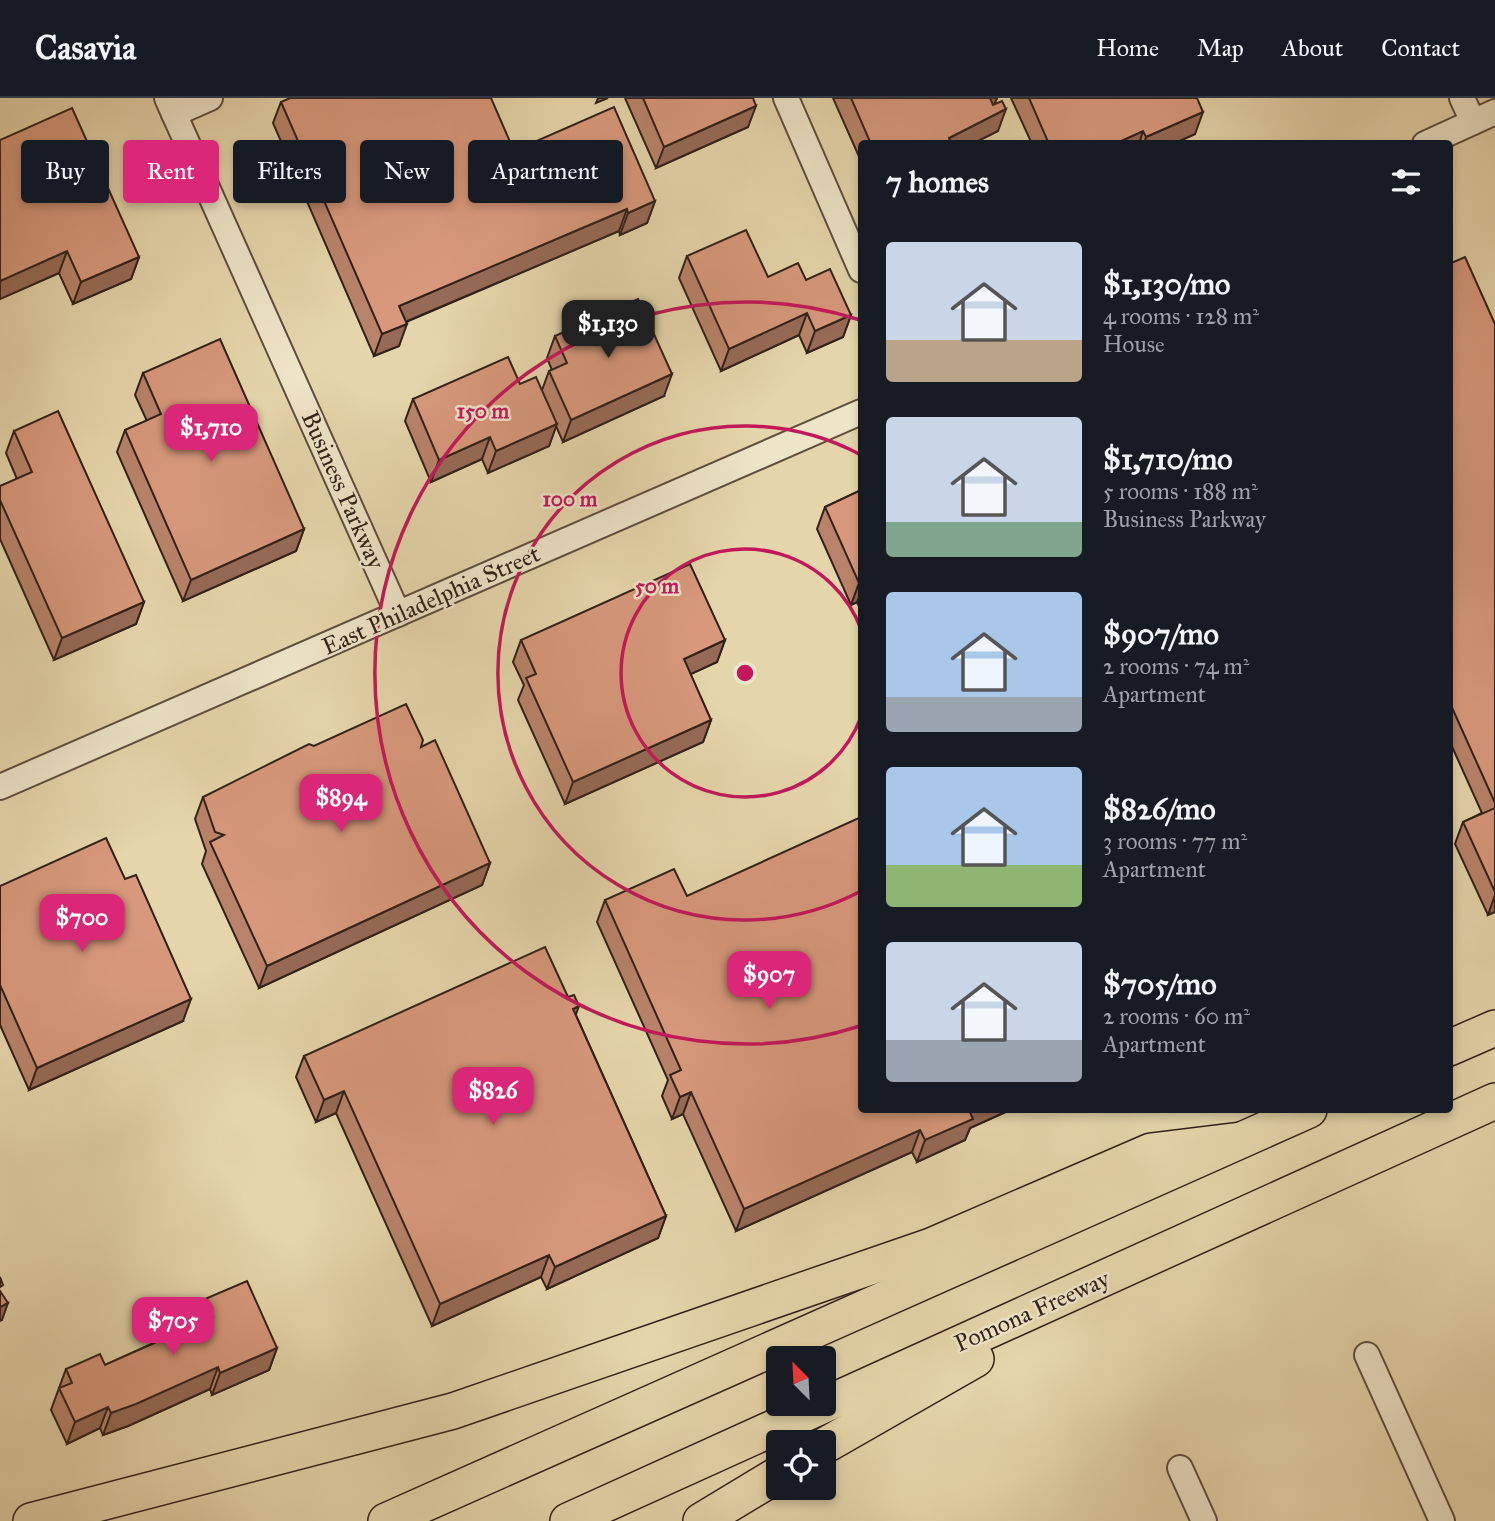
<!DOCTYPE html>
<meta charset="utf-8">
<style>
:root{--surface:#171b24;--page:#242831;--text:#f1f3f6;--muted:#9ea1a6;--line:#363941;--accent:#db2777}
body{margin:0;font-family:"IM FELL Great Primer",serif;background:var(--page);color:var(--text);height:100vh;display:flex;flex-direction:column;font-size:26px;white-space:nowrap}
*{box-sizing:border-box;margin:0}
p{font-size:23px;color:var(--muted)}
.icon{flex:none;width:38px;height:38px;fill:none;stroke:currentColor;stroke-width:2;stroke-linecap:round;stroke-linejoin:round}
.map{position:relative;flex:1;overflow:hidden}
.side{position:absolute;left:858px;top:42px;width:595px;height:973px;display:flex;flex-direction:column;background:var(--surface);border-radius:7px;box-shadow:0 4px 10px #0003}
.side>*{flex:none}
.guide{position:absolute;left:21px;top:42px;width:665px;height:63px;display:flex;gap:14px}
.needle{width:46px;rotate:336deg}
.controls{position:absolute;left:766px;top:1248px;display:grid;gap:14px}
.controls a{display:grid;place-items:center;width:70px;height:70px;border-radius:7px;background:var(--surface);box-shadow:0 4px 10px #0003;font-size:35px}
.price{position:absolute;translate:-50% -60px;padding:0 16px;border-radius:14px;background:var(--accent);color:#fff;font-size:23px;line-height:46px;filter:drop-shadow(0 2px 4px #0008)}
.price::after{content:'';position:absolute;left:50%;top:42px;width:21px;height:16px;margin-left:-10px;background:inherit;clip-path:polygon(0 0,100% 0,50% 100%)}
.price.on{background:#222;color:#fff}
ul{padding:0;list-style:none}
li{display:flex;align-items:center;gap:21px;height:175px;padding:0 28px}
li span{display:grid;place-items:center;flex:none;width:196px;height:140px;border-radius:7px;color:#555}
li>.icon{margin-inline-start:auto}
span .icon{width:84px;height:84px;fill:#fffc;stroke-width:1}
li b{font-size:30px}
h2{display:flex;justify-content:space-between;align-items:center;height:84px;padding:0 28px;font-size:30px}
.pill{padding:0 24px;border-radius:7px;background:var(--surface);box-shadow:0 4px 10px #0003;font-size:24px;line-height:63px}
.pill.on{background:var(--accent);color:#fff}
header{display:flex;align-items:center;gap:42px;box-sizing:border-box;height:98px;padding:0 35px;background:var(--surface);border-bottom:2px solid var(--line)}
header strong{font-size:33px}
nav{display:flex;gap:38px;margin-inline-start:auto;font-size:24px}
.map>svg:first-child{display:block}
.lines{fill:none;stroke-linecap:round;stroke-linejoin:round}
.minor-casing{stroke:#5e4e3e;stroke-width:28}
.highway-casing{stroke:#31211a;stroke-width:38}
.minor{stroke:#eee4c8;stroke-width:24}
.highway{stroke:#e5d5aa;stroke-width:35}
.wall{fill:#b9836a;stroke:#31211a;stroke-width:2}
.shaded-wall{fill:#966a56;stroke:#31211a;stroke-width:2}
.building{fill:#d7987b;stroke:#31211a;stroke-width:2}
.ring{fill:none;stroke:#c2185b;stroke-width:3.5}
.labels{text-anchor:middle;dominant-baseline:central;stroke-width:5;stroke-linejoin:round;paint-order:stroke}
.street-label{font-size:24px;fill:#31211a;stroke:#eee4c8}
.centre{fill:#c2185b;stroke:#eee4c8;stroke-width:3.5}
.ring-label{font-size:21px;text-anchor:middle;font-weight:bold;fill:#c2185b;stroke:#eee4c8;stroke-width:5;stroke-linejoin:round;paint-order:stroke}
</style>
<header>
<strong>Casavia</strong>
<nav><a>Home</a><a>Map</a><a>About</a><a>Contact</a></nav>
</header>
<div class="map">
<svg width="1495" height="1423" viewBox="0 0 1495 1423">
<rect width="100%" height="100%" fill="#e5d5aa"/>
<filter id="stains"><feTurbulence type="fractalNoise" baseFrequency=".00286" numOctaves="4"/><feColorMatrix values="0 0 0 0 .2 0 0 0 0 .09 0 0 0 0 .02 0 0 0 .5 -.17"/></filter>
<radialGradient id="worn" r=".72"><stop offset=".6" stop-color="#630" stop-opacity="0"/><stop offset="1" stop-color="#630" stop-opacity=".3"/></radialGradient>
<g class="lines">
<defs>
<g id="minor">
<polyline points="167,0 398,516"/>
<polyline points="786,0 861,172"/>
<polyline points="1462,0 1473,24"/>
<polyline points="174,16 210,0"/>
<polyline points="1425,46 1495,14"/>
<polyline points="0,689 861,314"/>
<polyline points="1367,1257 1442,1423"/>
<polyline points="1180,1370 1204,1423"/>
</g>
<g id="highway">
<polyline points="1449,950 1495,930"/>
<polyline points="824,1348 976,1261"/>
<polyline points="31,1423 453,1313 931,1148 1151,1053 1241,1042"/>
<polyline points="386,1423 1309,1012"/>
<polyline points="568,1423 1495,1003"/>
<polyline points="701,1423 779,1376"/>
</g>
</defs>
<use href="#minor" class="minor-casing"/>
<use href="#highway" class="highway-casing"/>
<use href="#minor" class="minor"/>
<use href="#highway" class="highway"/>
</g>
<g class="wall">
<polygon points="625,0 753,0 748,29 656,70"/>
<polygon points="833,0 997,0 994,6 998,33 972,46 861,46 861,63"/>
<polygon points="1011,0 1197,0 1195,36 1173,46 1032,46"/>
<polygon points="281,4 514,53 655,103 647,125 620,137 619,133 406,224 399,248 374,258 273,25"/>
<polygon points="0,42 139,159 131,181 73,206 59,175 0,201"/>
<polygon points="687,158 768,179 806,182 851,217 843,239 807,255 799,237 721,273 679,180"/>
<polygon points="1449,166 1495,226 1495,814 1488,817 1455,746 1463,724 1482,715 1449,642"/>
<polygon points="555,238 664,298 563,344 556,328 549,348 488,375 482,361 431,384 405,323 413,301 520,286 542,292 549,273 552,272 547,260"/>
<polygon points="143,275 304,431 296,453 183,503 117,354 125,332 147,323 135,297"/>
<polygon points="14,333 144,504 136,526 54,562 0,441 0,388 17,381 6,355"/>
<polygon points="861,392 861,513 857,504 851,507 817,431 825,409"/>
<polygon points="521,542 725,542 717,564 690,576 711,622 703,644 565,706 518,602 524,587 513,564"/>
<polygon points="421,649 490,765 482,787 259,890 202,766 206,753 195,721 203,699"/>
<polygon points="0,788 183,923 29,992 0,927"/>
<polygon points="687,798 861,1012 1010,1012 970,1030 965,1042 917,1064 912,1054 736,1133 683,1016 672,1021 662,998 668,982 597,824 605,802"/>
<polygon points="576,917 666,1118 658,1140 547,1191 541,1179 432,1228 336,1015 316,1024 296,979 304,958"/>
<polygon points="205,1201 277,1250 269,1272 212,1297 210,1291 128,1328 103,1337 100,1330 67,1346 51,1312 66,1271 105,1267 198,1225 197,1223"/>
</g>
<g class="shaded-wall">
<polygon points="598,0 608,0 596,5"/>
<polygon points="989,0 997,0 990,17"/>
<polygon points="756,8 748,29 656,70 664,49"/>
<polygon points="1006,11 998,33 972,46 946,46 949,40"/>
<polygon points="1203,14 1195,36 1173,46 1144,46 1146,39"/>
<polygon points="1143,33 1139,46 1120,46 1121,43"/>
<polygon points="655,103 647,125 620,137 628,115"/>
<polygon points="627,111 619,133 391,230 399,208"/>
<polygon points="67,153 59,175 0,201 0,183"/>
<polygon points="139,159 131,181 73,206 81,184"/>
<polygon points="807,215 799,237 721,273 729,251"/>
<polygon points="851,217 843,239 807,255 815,233"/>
<polygon points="407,226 399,248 374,258 382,236"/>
<polygon points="672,276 664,298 563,344 571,322"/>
<polygon points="557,326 549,348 488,375 496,353"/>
<polygon points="490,339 482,361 431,384 439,362"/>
<polygon points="304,431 296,453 183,503 191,482"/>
<polygon points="861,484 861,494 857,504 851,507 859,485"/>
<polygon points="144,504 136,526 54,562 62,540"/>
<polygon points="725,542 717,564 676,583 684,561"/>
<polygon points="711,622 703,644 565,706 573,684"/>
<polygon points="490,765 482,787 259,890 267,868"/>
<polygon points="1495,797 1495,814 1488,817"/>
<polygon points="191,901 183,923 29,992 37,970"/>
<polygon points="579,908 571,930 573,911"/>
<polygon points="344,993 336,1015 316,1024 324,1002"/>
<polygon points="691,994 683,1016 672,1021 680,999"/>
<polygon points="969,1012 1010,1012 970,1030 965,1042 917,1064 925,1042"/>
<polygon points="920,1032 912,1054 736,1133 744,1111"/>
<polygon points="666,1118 658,1140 547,1191 555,1169"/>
<polygon points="549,1157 541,1179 432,1228 440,1206"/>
<polygon points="8,1205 2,1222 0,1223 0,1209"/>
<polygon points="277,1250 269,1272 212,1297 220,1275"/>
<polygon points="218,1269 210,1291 128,1328 103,1337 111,1315"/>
<polygon points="108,1309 100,1330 67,1346 75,1324"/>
</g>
<g class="building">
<polygon points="290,0 491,0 514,53 614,9 655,103 628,115 627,111 399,208 407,226 382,236 281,4"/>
<polygon points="643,0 753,0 756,8 664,49"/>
<polygon points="851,0 990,0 993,7 1002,3 1006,11 949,40 951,46 871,46"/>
<polygon points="1029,0 1197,0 1203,14 1146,39 1143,33 1121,43 1122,46 1049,46"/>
<polygon points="72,10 139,159 81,184 67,153 0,183 0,42"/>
<polygon points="746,132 768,179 798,165 806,182 830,171 851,217 815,233 807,215 729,251 687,158"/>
<polygon points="1465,159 1495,226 1495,705 1449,603 1449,166"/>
<polygon points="638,201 672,276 571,322 549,273 567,265 555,238"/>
<polygon points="220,241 304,431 191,482 125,332 161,316 143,275"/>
<polygon points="508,259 520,286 536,279 557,326 496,353 490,339 439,362 413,301"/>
<polygon points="58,313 144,504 62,540 0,402 0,388 32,374 14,333"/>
<polygon points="861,392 861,484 859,485 825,409"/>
<polygon points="690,466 725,542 684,561 711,622 573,684 526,580 536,576 521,542"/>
<polygon points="406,606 423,642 421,649 435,642 490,765 267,868 210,744 224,737 215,734 203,699 309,646 314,648"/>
<polygon points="1495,710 1495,794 1463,724"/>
<polygon points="861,719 861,1012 969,1012 973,1021 925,1042 920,1032 744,1111 691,994 680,999 670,977 681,972 605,802 674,771 687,798"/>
<polygon points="106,740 125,781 136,777 191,901 37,970 0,887 0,788"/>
<polygon points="545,849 568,899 574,897 579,908 573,911 666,1118 555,1169 549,1157 440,1206 344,993 324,1002 304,958"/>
<polygon points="0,1179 3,1187 0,1189"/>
<polygon points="247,1183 277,1250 220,1275 218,1269 136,1306 111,1315 108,1309 75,1324 59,1290 72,1285 66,1271 100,1256 105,1267 213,1219 205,1201"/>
<polygon points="0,1193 8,1205 0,1209"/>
</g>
<g class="ring">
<path d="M861 619A124 124 0 1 1 861 531"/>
<path d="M861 793A247 247 0 1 1 861 357"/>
<path d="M860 928A371 371 0 1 1 860 222"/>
</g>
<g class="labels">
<g class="street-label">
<text transform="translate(343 392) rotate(66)">Business Parkway</text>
<text transform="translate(431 502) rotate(-24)">East Philadelphia Street</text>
<text transform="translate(1032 1213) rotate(-24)">Pomona Freeway</text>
</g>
</g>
<circle cx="745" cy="575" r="10" class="centre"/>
<g class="ring-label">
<text x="483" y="320">150 m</text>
<text x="570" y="408">100 m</text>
<text x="657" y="495">50 m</text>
</g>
<rect width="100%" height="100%" filter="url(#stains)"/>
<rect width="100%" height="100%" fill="url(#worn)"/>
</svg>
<div class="controls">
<a><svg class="needle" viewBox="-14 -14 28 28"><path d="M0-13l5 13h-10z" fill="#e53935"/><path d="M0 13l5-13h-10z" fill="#9ea1a6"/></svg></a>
<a><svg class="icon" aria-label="locate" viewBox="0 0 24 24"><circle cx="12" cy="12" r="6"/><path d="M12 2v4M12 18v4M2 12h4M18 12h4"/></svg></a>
</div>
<b class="price on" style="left:608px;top:262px">$1,130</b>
<b class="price" style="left:211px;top:366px">$1,710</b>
<b class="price" style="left:341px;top:736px">$894</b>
<b class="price" style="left:82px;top:856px">$700</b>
<b class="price" style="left:769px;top:913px">$907</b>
<b class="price" style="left:493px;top:1029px">$826</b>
<b class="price" style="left:173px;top:1259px">$705</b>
<div class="guide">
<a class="pill">Buy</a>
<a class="pill on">Rent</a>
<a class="pill">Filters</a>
<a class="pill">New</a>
<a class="pill">Apartment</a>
</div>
<section class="side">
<h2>7 homes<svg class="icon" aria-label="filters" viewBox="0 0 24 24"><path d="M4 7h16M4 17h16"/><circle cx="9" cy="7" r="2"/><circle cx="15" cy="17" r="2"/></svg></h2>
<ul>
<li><span style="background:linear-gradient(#c9d6e8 70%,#b9a48a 0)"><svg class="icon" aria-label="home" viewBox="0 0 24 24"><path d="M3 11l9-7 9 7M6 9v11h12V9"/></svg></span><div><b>$1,130/mo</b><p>4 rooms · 128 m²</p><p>House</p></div></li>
<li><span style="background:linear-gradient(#c9d6e8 75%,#7fa58c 0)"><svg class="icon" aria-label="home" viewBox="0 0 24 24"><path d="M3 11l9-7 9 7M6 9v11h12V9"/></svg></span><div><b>$1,710/mo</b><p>5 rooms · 188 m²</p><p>Business Parkway</p></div></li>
<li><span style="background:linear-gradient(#a9c7e8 75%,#9aa5b1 0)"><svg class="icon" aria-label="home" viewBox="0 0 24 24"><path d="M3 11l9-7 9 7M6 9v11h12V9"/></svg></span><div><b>$907/mo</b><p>2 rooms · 74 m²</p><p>Apartment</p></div></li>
<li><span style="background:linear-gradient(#a9c7e8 70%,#8fb573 0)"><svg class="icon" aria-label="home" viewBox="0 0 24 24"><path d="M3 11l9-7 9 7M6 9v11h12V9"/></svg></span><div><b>$826/mo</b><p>3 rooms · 77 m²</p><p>Apartment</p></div></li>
<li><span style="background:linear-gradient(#c9d6e8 70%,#9aa5b1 0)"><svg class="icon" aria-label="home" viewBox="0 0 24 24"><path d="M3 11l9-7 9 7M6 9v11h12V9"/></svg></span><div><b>$705/mo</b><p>2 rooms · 60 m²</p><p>Apartment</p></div></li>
</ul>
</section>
</div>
